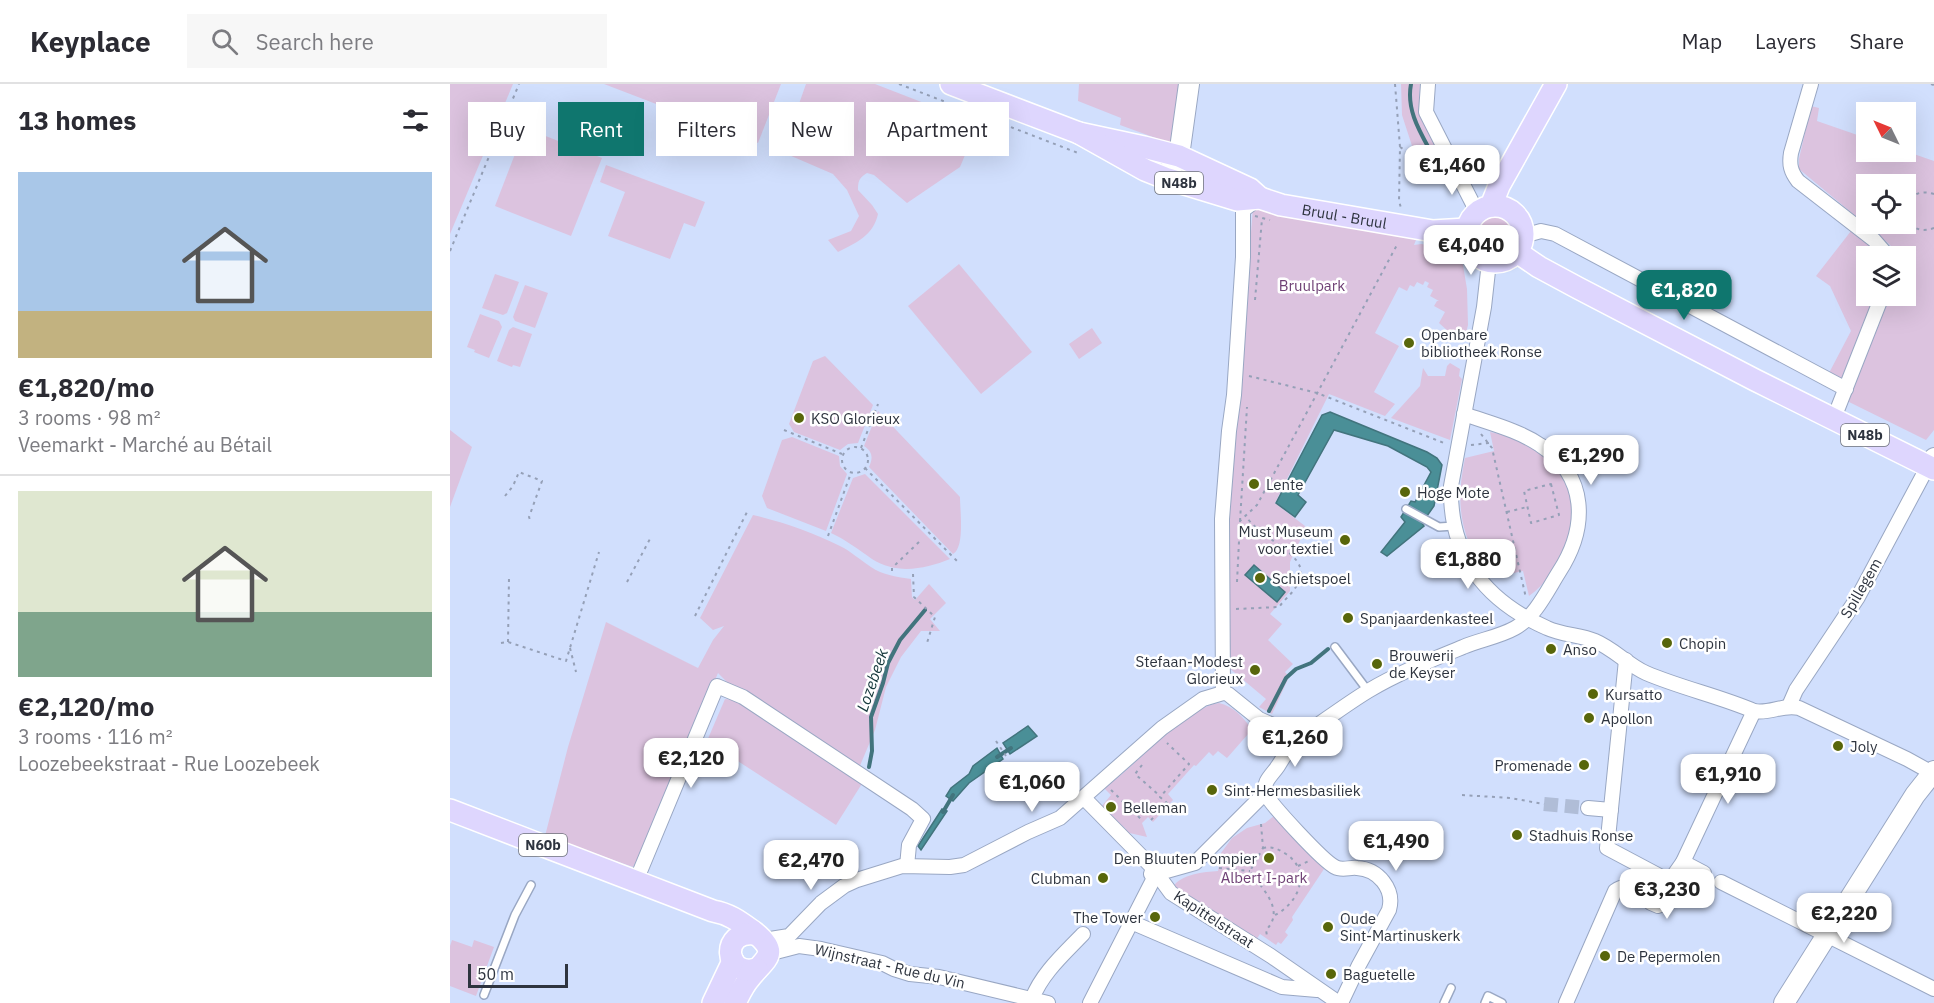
<!DOCTYPE html>
<meta charset="utf-8">
<style>
:root{--surface:#fff;--page:#f7f7f7;--text:#2b2b33;--muted:#7c7c81;--line:#e1e1e2;--accent:#0f766e}
body{margin:0;font-family:"IBM Plex Sans",sans-serif;background:var(--page);color:var(--text);height:100vh;display:flex;flex-direction:column;font-size:22px;white-space:nowrap}
*{box-sizing:border-box;margin:0}
p{font-size:20px;color:var(--muted)}
.icon{flex:none;width:33px;height:33px;fill:none;stroke:currentColor;stroke-width:2;stroke-linecap:round;stroke-linejoin:round}
.map{position:relative;flex:1;overflow:hidden}
.panel{display:flex;flex-direction:column;background:var(--surface);width:450px}
.panel>*{flex:none}
.top-card{position:absolute;left:18px;top:18px;width:570px;height:54px;display:flex;gap:12px}
.needle{width:39px;rotate:313deg}
.buttons{position:absolute;left:1406px;top:18px;display:grid;gap:12px}
.buttons a{display:grid;place-items:center;width:60px;height:60px;border-radius:0px;background:var(--surface);box-shadow:0 6px 24px #0002;font-size:30px}
.scale{position:absolute;left:18px;bottom:15px;width:100px;box-sizing:border-box;padding-left:6px;border:3px solid #2e343f;border-top:0;font-size:16px;line-height:21px;white-space:nowrap;color:#2e343f;-webkit-text-stroke:4px #fff;paint-order:stroke}
.price{position:absolute;translate:-50% -51px;padding:0 14px;border-radius:12px;background:#fff;color:#222;font-size:20px;line-height:39px;filter:drop-shadow(0 2px 3px #0008)}
.price::after{content:'';position:absolute;left:50%;top:36px;width:18px;height:14px;margin-left:-9px;background:inherit;clip-path:polygon(0 0,100% 0,50% 100%)}
.price.current{background:var(--accent);color:#fff}
ul{padding:0;list-style:none}
li{display:grid;align-content:center;gap:12px;height:318px;padding:0 18px}
li+li{border-top:2px solid var(--line)}
li span{display:grid;place-items:center;height:186px;border-radius:0px;color:#555}
li>.icon{margin-inline-start:auto}
span .icon{width:108px;height:108px;fill:#fffc;stroke-width:1}
li b{font-size:26px}
h2{display:flex;justify-content:space-between;align-items:center;height:72px;padding:0 18px;font-size:26px}
.pill{padding:0 21px;border-radius:0px;background:var(--surface);box-shadow:0 6px 24px #0002;font-size:21px;line-height:54px}
.pill.current{background:var(--accent);color:#fff}
header{display:flex;align-items:center;gap:36px;box-sizing:border-box;height:84px;padding:0 30px;background:var(--surface);border-bottom:2px solid var(--line)}
header strong{font-size:28px}
nav{display:flex;gap:33px;margin-inline-start:auto;font-size:21px}
.search{width:420px;height:54px;background:var(--page);display:flex;align-items:center;gap:15px;box-sizing:border-box;padding:0 21px;border-radius:0px;color:var(--muted);font-size:22px}
main{display:flex;flex:1;min-height:0}
.map>svg:first-child{display:block}
.green{fill:#dcc3df;fill-rule:evenodd}
.water{fill:#4a8f97;stroke:#42747d;stroke-width:1.5}
.lines{fill:none;stroke-linecap:round;stroke-linejoin:round}
.stream{stroke:#42747d;stroke-width:4}
.street-tunnel{stroke:#b0bdd7;stroke-width:14;stroke-dasharray:14 7;stroke-linecap:butt}
.lane-casing{stroke:#99a7c3;stroke-width:10}
.street-casing{stroke:#99a7c3;stroke-width:16}
.secondary-casing{stroke:#99a7c3;stroke-width:22}
.primary-casing{stroke:#fff;stroke-width:24}
.path{stroke:#95a0b7;stroke-width:2;stroke-dasharray:3 4.5;stroke-linecap:butt}
.lane{stroke:#fff;stroke-width:7}
.street{stroke:#fff;stroke-width:14}
.secondary{stroke:#fff;stroke-width:20}
.primary{stroke:#ded6fe;stroke-width:21}
.poi-dot{fill:#58660b;stroke:#fff;stroke-width:2}
.labels{text-anchor:middle;dominant-baseline:central;stroke-width:5;stroke-linejoin:round;paint-order:stroke}
.shield{fill:#fff;stroke:#6d7179;stroke-width:1.5}
.shield-label{font-size:14px;font-weight:bold;fill:#2e343f}
.street-label{font-size:15px;fill:#2e343f;stroke:#fff}
.park-label{font-size:15px;fill:#6e3f74;stroke:#fff}
.poi-label{font-size:15px;fill:#2e343f;stroke:#fff;text-anchor:start}
.water-label{font-size:16px;font-style:italic;fill:#17393d;stroke:#fff}
</style>
<header>
<strong>Keyplace</strong>
<div class="search"><svg class="icon" aria-label="search" viewBox="0 0 24 24"><circle cx="10" cy="10" r="6"/><path d="M15 15l6 6"/></svg>Search here</div>
<nav><a>Map</a><a>Layers</a><a>Share</a></nav>
</header>
<main>
<section class="panel">
<h2>13 homes<svg class="icon" aria-label="filters" viewBox="0 0 24 24"><path d="M4 7h16M4 17h16"/><circle cx="9" cy="7" r="2"/><circle cx="15" cy="17" r="2"/></svg></h2>
<ul>
<li><span style="background:linear-gradient(#a9c7e8 75%,#c2b280 0)"><svg class="icon" aria-label="home" viewBox="0 0 24 24"><path d="M3 11l9-7 9 7M6 9v11h12V9"/></svg></span><div><b>€1,820/mo</b><p>3 rooms · 98 m²</p><p>Veemarkt - Marché au Bétail</p></div></li>
<li><span style="background:linear-gradient(#dfe7d0 65%,#7fa58c 0)"><svg class="icon" aria-label="home" viewBox="0 0 24 24"><path d="M3 11l9-7 9 7M6 9v11h12V9"/></svg></span><div><b>€2,120/mo</b><p>3 rooms · 116 m²</p><p>Loozebeekstraat - Rue Loozebeek</p></div></li>
</ul>
</section>
<div class="map">
<svg width="1484" height="919" viewBox="0 0 1484 919">
<rect width="100%" height="100%" fill="#d1dffd"/>
<g class="green">
<polygon points="0,0 63,0 0,150"/>
<polygon points="154,0 331,0 308,59"/>
<path d="M356,0H425L528,40L510,83L457,119L424,91L417,89C409,94 408,97 408,106L422,121L428,130C423,152 407,158 388,168L378,156L401,147L409,132L397,106L383,90L332,68Z"/>
<polygon points="629,0 735,0 722,60 670,41 671,34 628,17"/>
<polygon points="951,0 970,0 969,21 988,66 980,76 964,68 952,31"/>
<path d="M1361,22L1369,24L1367,37L1416,54V68L1455,67L1484,77V346L1476,356L1397,317L1439,212H1455V172H1447L1445,166L1438,159L1349,85V75ZM1416,100H1455V140H1416Z"/>
<polygon points="75,44 152,74 121,152 45,122"/>
<polygon points="156,81 255,118 245,143 234,139 220,175 158,152 175,108 150,98"/>
<polygon points="803,123 968,151 964,161 971,160 1001,164 1013,181 1017,205 1018,241 1016,249 1009,257 989,239 995,228 984,222 987,217 989,217 980,212 983,206 977,203 979,199 975,197 973,201 967,198 964,203 960,201 957,207 949,203 925,249 949,262 924,308 945,320 935,332 879,310 825,419 855,442 853,450 840,478 840,507 820,530 832,540 818,556 843,580 835,588 839,593 822,630 809,623 816,615 778,583 779,430"/>
<circle cx="1044" cy="151" r="18"/>
<polygon points="1401,147 1433,172 1416,172 1416,212 1427,212 1393,296 1379,289 1401,247 1380,202 1366,192"/>
<polygon points="509,180 582,268 531,310 458,222"/>
<polygon points="45,190 69,198 57,229 53,231 32,224"/>
<polygon points="75,201 98,209 85,244 65,237 63,233"/>
<polygon points="30,230 49,237 52,243 39,274 24,268 25,266 17,263"/>
<polygon points="63,243 82,250 70,283 63,281 62,283 47,277 59,246"/>
<polygon points="642,244 652,259 629,275 619,260"/>
<polygon points="375,272 423,321 408,359 398,360 390,366 344,348 339,340 363,277"/>
<polygon points="1000,279 1010,285 1009,292 1012,295 1000,356 941,334 970,302 973,284 978,292 995,292 997,282"/>
<path d="M428,327L510,413C510,427 515,463 503,470L419,383C423,374 423,368 414,362Z"/>
<polygon points="0,346 22,363 0,423"/>
<path d="M1040,348C1085,356 1131,390 1122,442C1121,448 1118,454 1116,460C1109,481 1097,499 1079,512L1073,487L1040,494C1010,455 1005,421 1015,374L1044,367Z"/>
<polygon points="342,353 389,372 390,382 397,390 376,447 317,424 312,412 332,356"/>
<path d="M415,390L500,475C475,485 447,491 422,475C408,465 396,456 381,449L403,394Z"/>
<path d="M303,431C333,438 362,448 390,462C402,468 410,476 421,483C432,491 448,493 461,495L462,513L465,516L479,500L496,519L480,535L490,547H471L451,573L436,603L425,646L409,684L279,600L268,589L190,771L183,783L95,752L118,663L156,538L248,584L263,556L274,542L263,546L250,534Z"/>
<polygon points="275,615 290,617 413,698 386,741 257,657"/>
<path d="M769,619C783,622 793,633 801,644L798,647L799,649L777,674L768,667L763,672L759,668L746,682L744,681L718,710L723,716L703,738L698,733L692,739L697,753L675,748L676,745L651,723L661,711L654,704C686,683 732,625 769,619Z"/>
<path d="M824,732L874,785L842,833L843,836L835,848L838,851L831,860L828,858L826,861L810,850L806,856L723,803C731,790 754,788 768,787L771,769L782,754L797,744L815,739Z"/>
<polygon points="2,856 22,863 24,856 44,863 26,912 0,902 0,862"/>
</g>
<g class="water">
<polygon points="880,328 977,368 987,374 992,381 984,422 972,439 974,442 937,472 931,468 955,438 951,433 961,417 965,418 981,388 977,383 938,362 884,346 848,411 856,418 845,433 826,419 872,331"/>
<polygon points="804,481 835,508 827,518 795,491"/>
<polygon points="578,642 587,652 560,670 553,659"/>
<polygon points="547,664 553,675 519,699 503,717 496,712 501,704 519,690 523,682"/>
<polygon points="492,725 497,727 471,766 468,762"/>
</g>
<g class="lines">
<g class="stream">
<path d="M961,0C956,26 970,48 982,70"/>
<polyline points="819,627 836,594 846,585 861,579 878,565"/>
<polyline points="547,673 561,664"/>
<polyline points="419,683 422,667 421,633 433,599 438,579 450,556 475,526"/>
<polyline points="493,728 503,711"/>
</g>
<polyline class="street-tunnel" points="1094,720 1138,724"/>
<defs>
<g id="lane">
<polyline points="956,425 989,443 1004,442"/>
<polyline points="885,563 918,607"/>
<polyline points="34,911 65,831 81,801"/>
<polyline points="994,919 1001,904"/>
<polyline points="1035,919 1038,912 1052,919"/>
</g>
<g id="street">
<polyline points="978,0 976,28 1027,128"/>
<path d="M1361,0L1341,69C1339,81 1341,88 1348,97L1424,156L1438,172"/>
<polyline points="1073,152 1091,147 1105,150 1396,305"/>
<path d="M1039,178L1034,223L1001,402C999,471 1035,517 1097,544C1112,551 1130,551 1145,557C1164,565 1178,581 1196,589C1231,604 1269,612 1304,627C1320,630 1333,620 1349,624L1457,675L1484,690"/>
<polyline points="1384,334 1432,212"/>
<polyline points="1482,372 1484,371"/>
<polyline points="1176,576 1157,764 1221,798"/>
<polyline points="773,609 772,435 779,347 784,311 793,173 793,126 808,115"/>
<polyline points="1339,622 1346,606 1408,513 1478,382"/>
<path d="M815,709C813,697 822,691 828,682C834,673 841,659 850,653C873,638 895,621 918,607C948,589 981,576 1013,563C1029,556 1049,553 1065,544C1085,533 1097,507 1109,488C1138,443 1138,392 1090,361C1068,346 1039,339 1014,330"/>
<path d="M815,709C821,721 873,777 885,783C892,787 900,783 907,784C928,785 945,805 939,826L909,881L891,919"/>
<polyline points="634,714 703,784 710,784"/>
<polyline points="1138,724 1161,726"/>
<polyline points="1233,778 1254,789"/>
<polyline points="713,788 745,779 815,709"/>
<polyline points="710,794 721,809 821,872 889,919"/>
<polyline points="186,797 267,602 293,613 462,725 473,735 459,761 457,782"/>
<polyline points="1271,798 1484,905"/>
<polyline points="1214,805 1233,778 1304,627"/>
<polyline points="681,838 832,903 867,906"/>
<polyline points="314,856 339,852 371,819 394,802 407,796 452,782 500,783 514,781 578,748 610,734 712,644 753,615 773,609 778,610 809,635 850,653"/>
<polyline points="318,870 349,862 371,865 432,879 444,885 460,890 489,893 598,919"/>
<path d="M582,915C592,889 614,870 633,850"/>
<polyline points="640,919 704,794 701,790 703,784"/>
<path d="M1116,919L1165,807C1176,798 1187,806 1199,811L1201,819L1208,822C1217,820 1220,812 1214,805"/>
</g>
<g id="secondary">
<polyline points="715,94 729,72 739,0"/>
<polyline points="1334,919 1465,711 1484,687"/>
</g>
<g id="primary">
<polyline points="501,0 629,49 694,63 729,72 800,105 810,114"/>
<path id="s1" d="M629,49L695,86L715,94L787,116L810,114L831,121L983,147L1016,145"/>
<circle cx="1045" cy="150" r="28"/>
<polyline points="1041,122 1049,102 1106,0"/>
<polyline points="1067,168 1089,183 1128,204 1305,296 1484,385"/>
<path d="M0,726L263,827C280,830 290,838 304,848C332,870 314,875 299,895C293,902 289,911 285,919"/>
<path d="M305,850C271,845 273,894 307,885"/>
<polyline points="263,919 283,877"/>
</g>
</defs>
<use href="#lane" class="lane-casing"/>
<use href="#street" class="street-casing"/>
<use href="#secondary" class="secondary-casing"/>
<use href="#primary" class="primary-casing"/>
<g class="path">
<polyline points="449,0 628,69"/>
<polyline points="945,0 950,63 949,117 951,124"/>
<polyline points="1481,0 1484,1"/>
<polyline points="54,35 68,41"/>
<polyline points="950,63 972,78 987,81"/>
<path d="M1484,110C1447,98 1447,157 1484,144"/>
<polyline points="805,132 820,136"/>
<polyline points="1432,147 1441,140"/>
<polyline points="1008,163 1012,170 1025,170"/>
<polyline points="0,167 69,0"/>
<polyline points="805,216 812,135"/>
<polyline points="799,292 867,309 994,359"/>
<polyline points="334,346 392,370"/>
<polyline points="1031,350 1042,364 1076,514"/>
<polyline points="1021,361 1039,359"/>
<circle cx="405" cy="376" r="13"/>
<polyline points="411,364 428,320"/>
<polyline points="415,384 508,478"/>
<polygon points="1101,400 1109,431 1081,439 1074,407"/>
<polyline points="55,412 63,402 69,388 92,397 79,433 81,438"/>
<polyline points="1057,428 1077,423"/>
<polyline points="790,437 797,323"/>
<polyline points="378,452 401,389"/>
<polyline points="442,487 442,484 470,457"/>
<polyline points="463,490 464,513 485,533 477,559"/>
<polyline points="177,498 201,453"/>
<polyline points="787,498 790,437 807,421 948,159"/>
<path d="M786,525L829,523C834,516 842,510 847,501C849,497 852,488 850,483C844,465 807,451 796,432"/>
<polyline points="245,532 297,428"/>
<polyline points="58,558 59,493"/>
<polyline points="51,559 58,558 116,577 149,468"/>
<polyline points="120,564 126,588"/>
<polyline points="546,657 558,675"/>
<polyline points="692,681 685,690 710,712"/>
<polyline points="569,687 572,689 596,685 615,694"/>
<polyline points="661,706 693,737"/>
<polyline points="1012,711 1060,714 1094,720"/>
<polyline points="701,736 717,719 710,713 739,680 717,659"/>
<path d="M811,740L813,764L800,787C812,805 836,826 816,846L817,852"/>
<path d="M813,764C822,762 828,765 836,770C862,787 849,819 825,831"/>
<polyline points="848,782 859,777"/>
<polyline points="769,784 800,787"/>
</g>
<use href="#lane" class="lane"/>
<use href="#street" class="street"/>
<use href="#secondary" class="secondary"/>
<use href="#primary" class="primary"/>
</g>
<g class="poi-dot">
<circle cx="959" cy="259" r="6"/>
<circle cx="349" cy="334" r="6"/>
<circle cx="804" cy="400" r="6"/>
<circle cx="955" cy="408" r="6"/>
<circle cx="895" cy="456" r="6"/>
<circle cx="810" cy="494" r="6"/>
<circle cx="898" cy="534" r="6"/>
<circle cx="1217" cy="559" r="6"/>
<circle cx="1101" cy="565" r="6"/>
<circle cx="927" cy="580" r="6"/>
<circle cx="805" cy="586" r="6"/>
<circle cx="1143" cy="610" r="6"/>
<circle cx="1139" cy="634" r="6"/>
<circle cx="1388" cy="662" r="6"/>
<circle cx="1134" cy="681" r="6"/>
<circle cx="762" cy="706" r="6"/>
<circle cx="661" cy="723" r="6"/>
<circle cx="1067" cy="751" r="6"/>
<circle cx="819" cy="774" r="6"/>
<circle cx="653" cy="794" r="6"/>
<circle cx="705" cy="833" r="6"/>
<circle cx="878" cy="843" r="6"/>
<circle cx="1155" cy="872" r="6"/>
<circle cx="881" cy="890" r="6"/>
</g>
<g class="labels">
<g class="shield">
<rect x="705" y="88" width="48" height="22" rx="4.5"/>
<rect x="1391" y="340" width="48" height="22" rx="4.5"/>
<rect x="69" y="750" width="48" height="22" rx="4.5"/>
</g>
<g class="shield-label">
<text x="729" y="99">N48b</text>
<text x="1415" y="351">N48b</text>
<text x="93" y="761">N60b</text>
</g>
<g class="street-label">
<text stroke="none"><textPath href="#s1" startOffset="282">Bruul - Bruul</textPath></text>
<text transform="translate(1411 504) rotate(-60)">Spillegem</text>
<text transform="translate(764 835) rotate(33)">Kapittelstraat</text>
<text transform="translate(440 882) rotate(13)">Wijnstraat - Rue du Vin</text>
</g>
<g class="park-label">
<text x="862" y="201">Bruulpark</text>
<text x="814" y="793">Albert I-park</text>
</g>
<g class="poi-label">
<text x="971" y="250">Openbare<tspan x="971" dy="17">bibliotheek Ronse</tspan></text>
<text x="361" y="334">KSO Glorieux</text>
<text x="816" y="400">Lente</text>
<text x="967" y="408">Hoge Mote</text>
<text x="883" y="447" text-anchor="end">Must Museum<tspan x="883" dy="17">voor textiel</tspan></text>
<text x="822" y="494">Schietspoel</text>
<text x="910" y="534">Spanjaardenkasteel</text>
<text x="1229" y="559">Chopin</text>
<text x="1113" y="565">Anso</text>
<text x="939" y="571">Brouwerij<tspan x="939" dy="17">de Keyser</tspan></text>
<text x="793" y="577" text-anchor="end">Stefaan-Modest<tspan x="793" dy="17">Glorieux</tspan></text>
<text x="1155" y="610">Kursatto</text>
<text x="1151" y="634">Apollon</text>
<text x="1400" y="662">Joly</text>
<text x="1122" y="681" text-anchor="end">Promenade</text>
<text x="774" y="706">Sint-Hermesbasiliek</text>
<text x="673" y="723">Belleman</text>
<text x="1079" y="751">Stadhuis Ronse</text>
<text x="807" y="774" text-anchor="end">Den Bluuten Pompier</text>
<text x="641" y="794" text-anchor="end">Clubman</text>
<text x="693" y="833" text-anchor="end">The Tower</text>
<text x="890" y="834">Oude<tspan x="890" dy="17">Sint-Martinuskerk</tspan></text>
<text x="1167" y="872">De Pepermolen</text>
<text x="893" y="890">Baguetelle</text>
</g>
<g class="water-label">
<text transform="translate(422 596) rotate(-71)">Lozebeek</text>
</g>
</g>
</svg>
<div class="buttons">
<a><svg class="needle" viewBox="-14 -14 28 28"><path d="M0-13l5 13h-10z" fill="#e53935"/><path d="M0 13l5-13h-10z" fill="#7c7c81"/></svg></a>
<a><svg class="icon" aria-label="locate" viewBox="0 0 24 24"><circle cx="12" cy="12" r="6"/><path d="M12 2v4M12 18v4M2 12h4M18 12h4"/></svg></a>
<a><svg class="icon" aria-label="layers" viewBox="0 0 24 24"><path d="M12 4l9 5-9 5-9-5zM3 14l9 5 9-5"/></svg></a>
</div>
<div class="scale">50 m</div>
<b class="price" style="left:1002px;top:112px">€1,460</b>
<b class="price" style="left:1021px;top:192px">€4,040</b>
<b class="price current" style="left:1234px;top:237px">€1,820</b>
<b class="price" style="left:1141px;top:402px">€1,290</b>
<b class="price" style="left:1018px;top:506px">€1,880</b>
<b class="price" style="left:845px;top:684px">€1,260</b>
<b class="price" style="left:241px;top:705px">€2,120</b>
<b class="price" style="left:1278px;top:721px">€1,910</b>
<b class="price" style="left:582px;top:729px">€1,060</b>
<b class="price" style="left:946px;top:788px">€1,490</b>
<b class="price" style="left:361px;top:807px">€2,470</b>
<b class="price" style="left:1217px;top:836px">€3,230</b>
<b class="price" style="left:1394px;top:860px">€2,220</b>
<div class="top-card">
<a class="pill">Buy</a>
<a class="pill current">Rent</a>
<a class="pill">Filters</a>
<a class="pill">New</a>
<a class="pill">Apartment</a>
</div>
</div>
</main>
